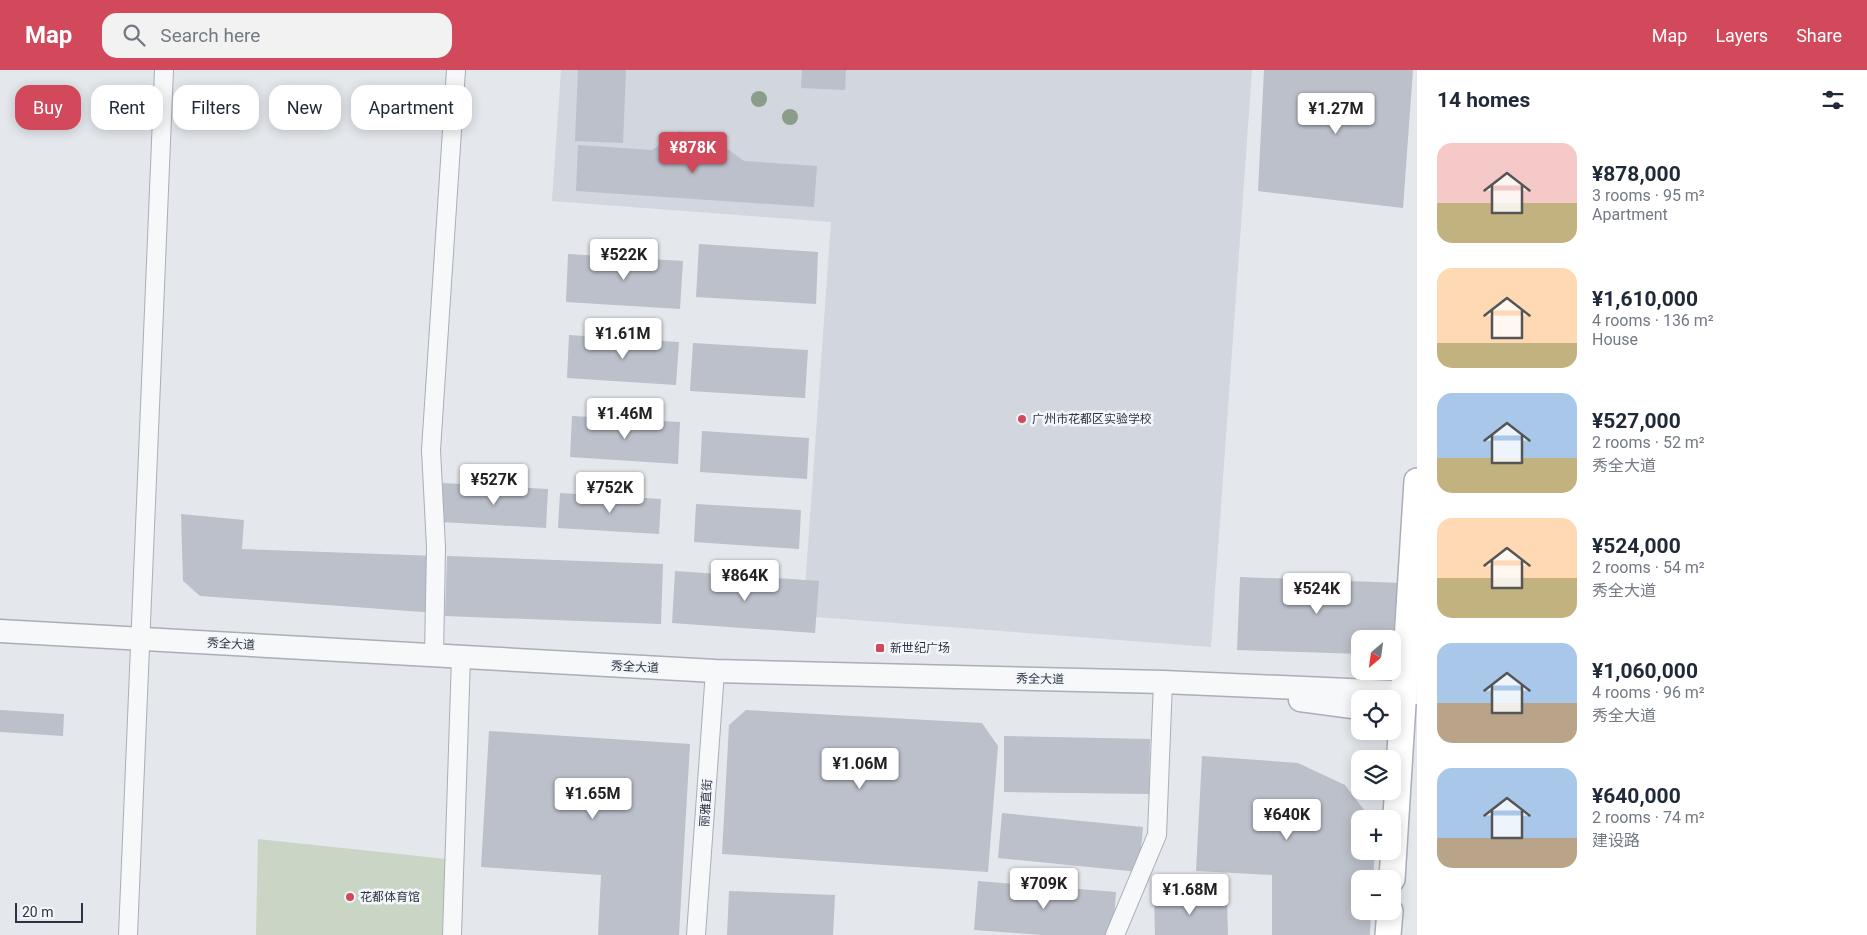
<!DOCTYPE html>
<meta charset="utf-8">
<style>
:root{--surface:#fff;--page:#f2f2f3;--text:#1f2937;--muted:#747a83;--accent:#d1495b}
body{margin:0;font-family:Roboto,"Noto Sans SC",sans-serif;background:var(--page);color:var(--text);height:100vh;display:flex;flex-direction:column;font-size:19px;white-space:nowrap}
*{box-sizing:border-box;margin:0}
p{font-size:16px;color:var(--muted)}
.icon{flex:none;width:28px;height:28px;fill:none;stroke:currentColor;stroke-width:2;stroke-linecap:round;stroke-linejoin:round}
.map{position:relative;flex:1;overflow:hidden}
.side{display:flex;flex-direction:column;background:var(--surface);width:450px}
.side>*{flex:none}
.top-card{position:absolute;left:15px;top:15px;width:475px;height:45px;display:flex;gap:10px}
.needle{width:32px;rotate:209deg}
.tools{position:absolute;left:1351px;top:560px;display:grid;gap:10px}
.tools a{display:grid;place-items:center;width:50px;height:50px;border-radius:10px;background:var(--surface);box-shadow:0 2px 12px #0003;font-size:25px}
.scale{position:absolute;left:15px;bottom:12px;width:68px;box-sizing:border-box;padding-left:5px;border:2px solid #2b3445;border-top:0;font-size:14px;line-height:18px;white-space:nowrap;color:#2b3445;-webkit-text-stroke:4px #f4f6f9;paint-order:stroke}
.price{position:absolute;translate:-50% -42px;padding:0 11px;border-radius:5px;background:#fff;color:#222;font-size:16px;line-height:32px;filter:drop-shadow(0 1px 2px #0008)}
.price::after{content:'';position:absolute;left:50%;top:30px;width:15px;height:11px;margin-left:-8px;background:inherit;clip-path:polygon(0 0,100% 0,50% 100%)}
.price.selected{background:var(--accent);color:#fff}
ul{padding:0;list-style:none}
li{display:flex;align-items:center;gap:15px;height:125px;padding:0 20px}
li span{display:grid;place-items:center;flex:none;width:140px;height:100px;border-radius:15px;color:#555}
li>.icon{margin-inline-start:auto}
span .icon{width:60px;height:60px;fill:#fffc;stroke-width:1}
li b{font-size:21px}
h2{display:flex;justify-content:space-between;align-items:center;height:60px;padding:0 20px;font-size:21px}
.chip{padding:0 18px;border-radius:15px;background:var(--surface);box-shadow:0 2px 12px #0003;font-size:18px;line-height:45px}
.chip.selected{background:var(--accent);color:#fff}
header{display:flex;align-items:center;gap:30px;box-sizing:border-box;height:70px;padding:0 25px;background:var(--accent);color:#fff}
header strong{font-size:24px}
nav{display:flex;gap:28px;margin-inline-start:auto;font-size:18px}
.search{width:350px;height:45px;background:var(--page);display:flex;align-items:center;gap:12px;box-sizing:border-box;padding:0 18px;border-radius:15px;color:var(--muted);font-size:19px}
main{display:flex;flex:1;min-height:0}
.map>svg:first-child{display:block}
.built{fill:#d2d6de}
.green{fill:#c9d6c5}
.building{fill:#bbc0ca}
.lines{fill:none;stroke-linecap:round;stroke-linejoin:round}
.minor-casing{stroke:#a9aeb7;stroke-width:20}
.tertiary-casing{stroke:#a9aeb7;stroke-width:25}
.secondary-casing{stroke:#a9aeb7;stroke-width:28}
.minor{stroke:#f7f8fa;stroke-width:18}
.tertiary{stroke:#f7f8fa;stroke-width:22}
.secondary{stroke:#fff;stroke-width:25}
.tree{fill:#899d89}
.poi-dot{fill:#d1495b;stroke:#f4f6f9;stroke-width:2}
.labels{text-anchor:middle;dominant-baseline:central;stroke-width:5;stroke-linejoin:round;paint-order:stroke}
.poi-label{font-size:12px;fill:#2b3445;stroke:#f4f6f9;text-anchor:start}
.street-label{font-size:12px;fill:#2b3445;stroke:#f4f6f9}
</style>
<header>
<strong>Map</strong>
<div class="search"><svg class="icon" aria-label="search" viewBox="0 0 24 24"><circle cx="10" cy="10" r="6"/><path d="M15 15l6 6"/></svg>Search here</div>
<nav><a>Map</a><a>Layers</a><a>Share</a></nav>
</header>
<main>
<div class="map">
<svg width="1417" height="865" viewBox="0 0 1417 865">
<rect width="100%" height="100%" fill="#e4e7ec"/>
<polygon class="built" points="561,0 1252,0 1211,577 803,546 831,152 552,131"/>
<polygon class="green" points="258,769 446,789 442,865 256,865"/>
<g class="building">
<polygon points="578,0 626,0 623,73 575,71"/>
<polygon points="802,0 846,0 845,20 801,18"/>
<polygon points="1264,0 1413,0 1403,138 1258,121"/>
<polygon points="679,61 715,70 744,91 817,96 814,137 576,121 578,75 652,80"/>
<polygon points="699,174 818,182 816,234 696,227"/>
<polygon points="568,184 683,191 680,239 566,232"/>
<polygon points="569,265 679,272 676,315 567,308"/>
<polygon points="693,273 808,280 805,328 690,321"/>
<polygon points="572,346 680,352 678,394 570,387"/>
<polygon points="702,361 809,368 807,409 700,402"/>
<polygon points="443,413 548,419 546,458 441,452"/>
<polygon points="560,423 661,429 659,464 558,458"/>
<polygon points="696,434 801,440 799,479 694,472"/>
<polygon points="181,444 244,450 242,479 437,486 437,543 200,526 183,511"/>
<polygon points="447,486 663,494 661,554 445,546"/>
<polygon points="675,501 819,511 815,563 672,553"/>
<polygon points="1240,507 1401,513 1399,586 1392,585 1392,569 1360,569 1360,584 1237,580"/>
<polygon points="0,640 64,644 63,666 0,662"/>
<polygon points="746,640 982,653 998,676 988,802 722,784 729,655"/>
<polygon points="489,661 690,674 679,865 598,865 601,805 481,797"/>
<polygon points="1004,666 1150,669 1149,724 1004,722"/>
<polygon points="1202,686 1298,693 1345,715 1371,749 1360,749 1360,781 1375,781 1373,809 1360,809 1360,841 1371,841 1370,865 1272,865 1272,805 1196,801"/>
<polygon points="1002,743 1143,757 1139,802 998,788"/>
<polygon points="978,811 1116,822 1113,865 1042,865 974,860"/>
<polygon points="729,821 835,825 833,865 727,865"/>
<polygon points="1154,825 1227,831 1228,865 1155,865"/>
</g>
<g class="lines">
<defs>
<g id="minor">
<polyline points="434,586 436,477 431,380 456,0"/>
<polyline points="128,865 164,0"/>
<polyline points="452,865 461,587"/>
<polyline points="696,865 715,601"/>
<polyline points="1115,865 1157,765 1163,612"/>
</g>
<g id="tertiary">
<polyline points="0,561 715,601 1163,612 1417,623"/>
<polyline points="1300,630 1360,638"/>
</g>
<g id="secondary">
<polyline points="1392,809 1417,411"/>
<polyline points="1388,865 1390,841"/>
</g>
</defs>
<use href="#minor" class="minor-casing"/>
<use href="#tertiary" class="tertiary-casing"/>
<use href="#secondary" class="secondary-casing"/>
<use href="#minor" class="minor"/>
<use href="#tertiary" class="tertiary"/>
<use href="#secondary" class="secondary"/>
</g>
<g class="tree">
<circle cx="759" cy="29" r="8"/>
<circle cx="790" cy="47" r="8"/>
</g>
<g class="poi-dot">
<circle cx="1022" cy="349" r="5"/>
<rect x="875" y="573" width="10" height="10" rx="2.5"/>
<circle cx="350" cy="827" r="5"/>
</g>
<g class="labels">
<g class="poi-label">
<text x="1032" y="349">广州市花都区实验学校</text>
<text x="890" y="578">新世纪广场</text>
<text x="360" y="827">花都体育馆</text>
</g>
<g class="street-label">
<text transform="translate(231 574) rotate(3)">秀全大道</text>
<text transform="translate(635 597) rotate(3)">秀全大道</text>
<text transform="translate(1040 609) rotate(1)">秀全大道</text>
<text transform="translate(706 733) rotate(-86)">丽雅直街</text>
</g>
</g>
</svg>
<div class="tools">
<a><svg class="needle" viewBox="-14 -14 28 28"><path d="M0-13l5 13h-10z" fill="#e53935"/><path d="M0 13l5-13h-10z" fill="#747a83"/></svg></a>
<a><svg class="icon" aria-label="locate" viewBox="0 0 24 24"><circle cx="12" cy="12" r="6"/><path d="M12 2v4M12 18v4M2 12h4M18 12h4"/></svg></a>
<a><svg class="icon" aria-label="layers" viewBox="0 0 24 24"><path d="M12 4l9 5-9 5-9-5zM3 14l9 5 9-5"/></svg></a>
<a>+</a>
<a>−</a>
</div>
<div class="scale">20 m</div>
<b class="price" style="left:1336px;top:65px">¥1.27M</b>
<b class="price selected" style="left:693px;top:104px">¥878K</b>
<b class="price" style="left:624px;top:211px">¥522K</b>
<b class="price" style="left:623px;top:290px">¥1.61M</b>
<b class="price" style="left:625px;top:370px">¥1.46M</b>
<b class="price" style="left:494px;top:436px">¥527K</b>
<b class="price" style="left:610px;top:444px">¥752K</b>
<b class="price" style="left:745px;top:532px">¥864K</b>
<b class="price" style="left:1317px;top:545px">¥524K</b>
<b class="price" style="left:860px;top:720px">¥1.06M</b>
<b class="price" style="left:593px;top:750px">¥1.65M</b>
<b class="price" style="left:1287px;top:771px">¥640K</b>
<b class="price" style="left:1044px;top:840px">¥709K</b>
<b class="price" style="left:1190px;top:846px">¥1.68M</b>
<div class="top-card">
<a class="chip selected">Buy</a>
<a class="chip">Rent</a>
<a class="chip">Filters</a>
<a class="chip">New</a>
<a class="chip">Apartment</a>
</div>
</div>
<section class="side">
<h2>14 homes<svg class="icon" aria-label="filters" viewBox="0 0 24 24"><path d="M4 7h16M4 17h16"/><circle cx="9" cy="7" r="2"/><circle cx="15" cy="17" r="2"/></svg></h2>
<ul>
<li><span style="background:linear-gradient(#f6c9c9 60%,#c2b280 0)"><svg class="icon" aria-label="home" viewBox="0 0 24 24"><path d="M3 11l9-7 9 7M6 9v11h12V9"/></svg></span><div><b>¥878,000</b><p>3 rooms · 95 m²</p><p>Apartment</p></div></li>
<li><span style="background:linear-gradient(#ffd9b3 75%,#c2b280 0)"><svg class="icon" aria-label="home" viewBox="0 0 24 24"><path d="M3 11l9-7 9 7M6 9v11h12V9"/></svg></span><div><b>¥1,610,000</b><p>4 rooms · 136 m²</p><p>House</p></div></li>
<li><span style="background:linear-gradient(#a9c7e8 65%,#c2b280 0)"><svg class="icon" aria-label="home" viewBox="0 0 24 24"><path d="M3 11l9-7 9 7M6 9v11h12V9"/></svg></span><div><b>¥527,000</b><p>2 rooms · 52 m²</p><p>秀全大道</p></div></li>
<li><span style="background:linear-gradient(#ffd9b3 60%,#c2b280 0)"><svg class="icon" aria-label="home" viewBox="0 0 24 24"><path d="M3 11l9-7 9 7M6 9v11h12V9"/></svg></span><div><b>¥524,000</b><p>2 rooms · 54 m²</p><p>秀全大道</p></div></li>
<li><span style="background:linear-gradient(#a9c7e8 60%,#b9a48a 0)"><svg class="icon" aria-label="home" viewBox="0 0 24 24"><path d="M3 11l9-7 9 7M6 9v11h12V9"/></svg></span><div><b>¥1,060,000</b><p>4 rooms · 96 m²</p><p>秀全大道</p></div></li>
<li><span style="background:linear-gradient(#a9c7e8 70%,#b9a48a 0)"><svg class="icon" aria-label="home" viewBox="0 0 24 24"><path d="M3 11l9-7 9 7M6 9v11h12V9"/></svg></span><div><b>¥640,000</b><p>2 rooms · 74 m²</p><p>建设路</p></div></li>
</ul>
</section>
</main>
